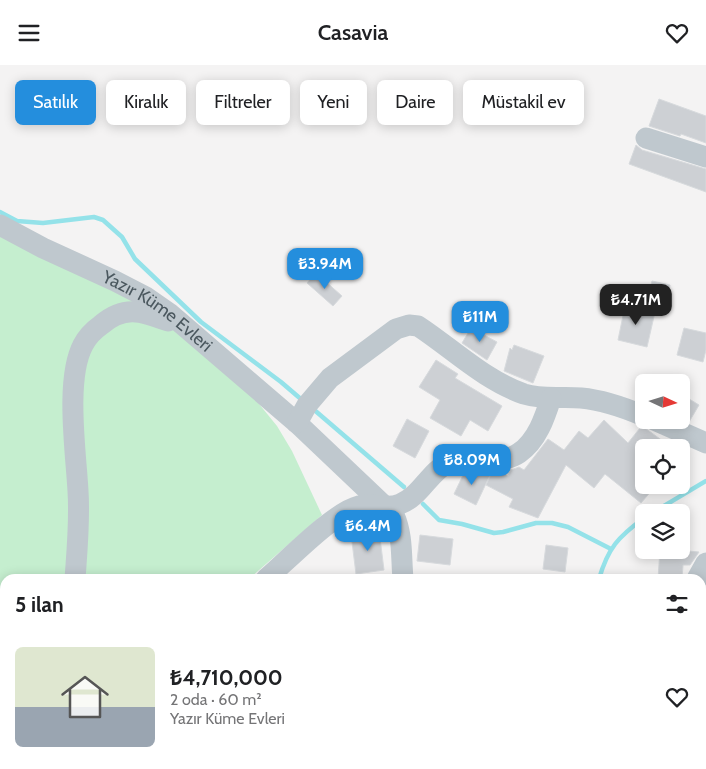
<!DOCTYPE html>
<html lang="tr">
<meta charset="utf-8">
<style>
:root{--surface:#fff;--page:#f6f6f6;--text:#202124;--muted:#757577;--line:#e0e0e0;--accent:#248edd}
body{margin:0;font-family:Cabin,sans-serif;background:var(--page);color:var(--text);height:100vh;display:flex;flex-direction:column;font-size:19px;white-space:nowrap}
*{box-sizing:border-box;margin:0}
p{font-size:16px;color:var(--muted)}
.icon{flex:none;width:28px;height:28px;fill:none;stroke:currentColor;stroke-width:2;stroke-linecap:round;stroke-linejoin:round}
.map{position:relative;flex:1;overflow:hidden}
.drawer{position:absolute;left:0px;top:509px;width:706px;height:196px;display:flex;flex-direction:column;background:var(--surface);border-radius:15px 15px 0 0;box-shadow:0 2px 12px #0003}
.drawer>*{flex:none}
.hud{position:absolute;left:15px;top:15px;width:676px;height:45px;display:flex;gap:10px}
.needle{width:32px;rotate:94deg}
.buttons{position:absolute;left:635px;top:309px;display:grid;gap:10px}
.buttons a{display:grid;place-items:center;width:55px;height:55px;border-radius:8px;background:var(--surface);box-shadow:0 2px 12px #0003;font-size:25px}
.price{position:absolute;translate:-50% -42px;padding:0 11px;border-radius:10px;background:var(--accent);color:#fff;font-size:16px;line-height:32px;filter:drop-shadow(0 1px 2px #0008)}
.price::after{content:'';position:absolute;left:50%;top:30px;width:15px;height:11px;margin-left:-8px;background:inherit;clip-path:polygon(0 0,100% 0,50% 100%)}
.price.active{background:#222;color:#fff}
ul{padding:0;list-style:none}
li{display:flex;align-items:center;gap:15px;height:125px;padding:0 15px}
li+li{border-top:1px solid var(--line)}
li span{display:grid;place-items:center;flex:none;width:140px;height:100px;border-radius:8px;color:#555}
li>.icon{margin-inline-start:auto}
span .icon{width:60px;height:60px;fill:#fffc;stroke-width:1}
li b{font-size:21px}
h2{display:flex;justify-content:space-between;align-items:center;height:60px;padding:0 15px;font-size:21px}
.pill{padding:0 18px;border-radius:8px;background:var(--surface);box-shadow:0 2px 12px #0003;font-size:18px;line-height:45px}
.pill.active{background:var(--accent);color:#fff}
header{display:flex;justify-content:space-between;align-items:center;height:65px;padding:0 15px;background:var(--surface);font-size:22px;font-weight:600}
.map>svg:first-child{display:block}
.green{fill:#c5eecf}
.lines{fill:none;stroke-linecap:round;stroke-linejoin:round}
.stream{stroke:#94e2e9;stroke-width:4.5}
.building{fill:#cdd0d4;stroke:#d7dadd}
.minor{stroke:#bfc8ce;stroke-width:21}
.labels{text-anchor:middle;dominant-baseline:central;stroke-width:4;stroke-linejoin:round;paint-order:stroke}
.street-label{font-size:18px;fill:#4b585f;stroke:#fff}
</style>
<header><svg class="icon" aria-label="menu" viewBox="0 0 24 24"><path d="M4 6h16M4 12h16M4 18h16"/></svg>Casavia<svg class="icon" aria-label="heart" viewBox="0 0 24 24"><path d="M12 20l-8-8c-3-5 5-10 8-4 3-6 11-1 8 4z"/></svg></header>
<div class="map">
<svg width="706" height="704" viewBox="0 0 706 704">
<rect width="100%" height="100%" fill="#f4f3f3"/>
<g class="green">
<polygon points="0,171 158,248 255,334 277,361 292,386 322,450 249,514 5,514 5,671 0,676"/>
<polygon points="5,700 205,700 205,704 0,704"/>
</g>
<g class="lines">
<g class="stream">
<polyline points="0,147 17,156 43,158 94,152 103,155 122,172 135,194 201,257 281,317 302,335"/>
<polyline points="312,343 404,422"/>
<polyline points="423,439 439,455 462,459 494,468 503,467 536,458 552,458 568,462 611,484"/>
<polyline points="652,448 706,416"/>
<path d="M599,514C608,483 618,472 644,453"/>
<polyline points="562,704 563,700"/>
</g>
</g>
<g class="building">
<polygon points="659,34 706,51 706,78 681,69 680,71 649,61"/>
<polygon points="636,80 642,85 706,104 706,127 629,99"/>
<polygon points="316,208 342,231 333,241 307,218"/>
<polygon points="652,216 670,220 666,242 647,238"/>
<polygon points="625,241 655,247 647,282 618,275"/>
<polygon points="471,263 497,277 487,295 462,278"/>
<polygon points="684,263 706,268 706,285 703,297 677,290"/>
<polygon points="514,280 544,291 533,318 504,306 510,283 512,285"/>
<polygon points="436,295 458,309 455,313 502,341 488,366 470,355 461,371 430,353 440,335 419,322"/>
<polygon points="681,329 699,340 689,357 681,353"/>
<polygon points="407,354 429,366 415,393 393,381"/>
<polygon points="604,355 628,378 640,363 645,363 671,382 644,382 644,420 649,420 653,424 641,438 605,409 594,423 566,400 538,453 509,442 513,434 486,420 492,407 500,407 508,411 511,405 519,402 524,405 548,374 564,385 579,366 588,373"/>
<polygon points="465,406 483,406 490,410 476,440 454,429"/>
<polygon points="379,465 384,505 356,509 351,469"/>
<polygon points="420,470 453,474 450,500 417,496"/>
<polygon points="546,480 568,483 565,507 543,504"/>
<polygon points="660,485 678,485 699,487 690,500 683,500 682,514 658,514"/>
</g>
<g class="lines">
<g class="minor">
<polyline points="646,73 706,92"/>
<path id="s1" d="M0,160L43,183L115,216L146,232L169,248L297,358L394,450C403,470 401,492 403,514"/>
<polyline points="654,355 706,378"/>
<path d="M297,358L307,340L330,313L396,264L409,260L418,261C453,284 484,315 524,329C543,335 563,331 581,333C603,335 623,342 644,351"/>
<path d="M75,514C77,485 80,456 78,426C76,388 65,314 83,280C87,272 94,265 101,260C124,240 141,246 168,256"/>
<path d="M266,514C287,496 334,447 359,441C372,437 387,445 400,439C421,431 429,407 449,397C474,386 497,403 519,388C537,376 545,352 551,333"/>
<polyline points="697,514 706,498"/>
<polyline points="701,613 703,628 706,636"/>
<polyline points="0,690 5,687"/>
<polyline points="92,700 93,704"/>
<polyline points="481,700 484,704"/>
<polyline points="458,704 464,700"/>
<polyline points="575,704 575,700"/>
</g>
</g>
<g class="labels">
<g class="street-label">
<text stroke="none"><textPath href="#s1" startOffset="180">Yazır Küme Evleri</textPath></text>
</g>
</g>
</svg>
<div class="buttons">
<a><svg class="needle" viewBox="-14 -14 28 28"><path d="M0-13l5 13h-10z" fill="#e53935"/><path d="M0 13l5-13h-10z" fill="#757577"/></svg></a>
<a><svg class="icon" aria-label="locate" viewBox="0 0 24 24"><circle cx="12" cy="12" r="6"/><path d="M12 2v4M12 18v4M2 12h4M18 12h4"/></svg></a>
<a><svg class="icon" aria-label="layers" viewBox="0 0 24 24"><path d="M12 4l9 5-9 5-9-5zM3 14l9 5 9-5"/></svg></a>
</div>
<b class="price" style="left:325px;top:225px">₺3.94M</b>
<b class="price active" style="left:636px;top:261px">₺4.71M</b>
<b class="price" style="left:480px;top:278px">₺11M</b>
<b class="price" style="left:472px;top:421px">₺8.09M</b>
<b class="price" style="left:368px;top:487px">₺6.4M</b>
<div class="hud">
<a class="pill active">Satılık</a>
<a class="pill">Kiralık</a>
<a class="pill">Filtreler</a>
<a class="pill">Yeni</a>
<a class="pill">Daire</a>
<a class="pill">Müstakil ev</a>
</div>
<section class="drawer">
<h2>5 ilan<svg class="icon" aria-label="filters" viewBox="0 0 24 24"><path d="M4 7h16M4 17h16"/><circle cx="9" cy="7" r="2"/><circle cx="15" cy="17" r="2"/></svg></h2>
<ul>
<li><span style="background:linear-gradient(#dfe7d0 60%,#9aa5b1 0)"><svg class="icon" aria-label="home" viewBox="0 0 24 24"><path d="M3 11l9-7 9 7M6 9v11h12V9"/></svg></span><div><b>₺4,710,000</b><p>2 oda · 60 m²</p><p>Yazır Küme Evleri</p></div><svg class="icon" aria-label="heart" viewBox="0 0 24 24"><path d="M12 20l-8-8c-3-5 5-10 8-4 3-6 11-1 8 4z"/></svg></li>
</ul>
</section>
</div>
